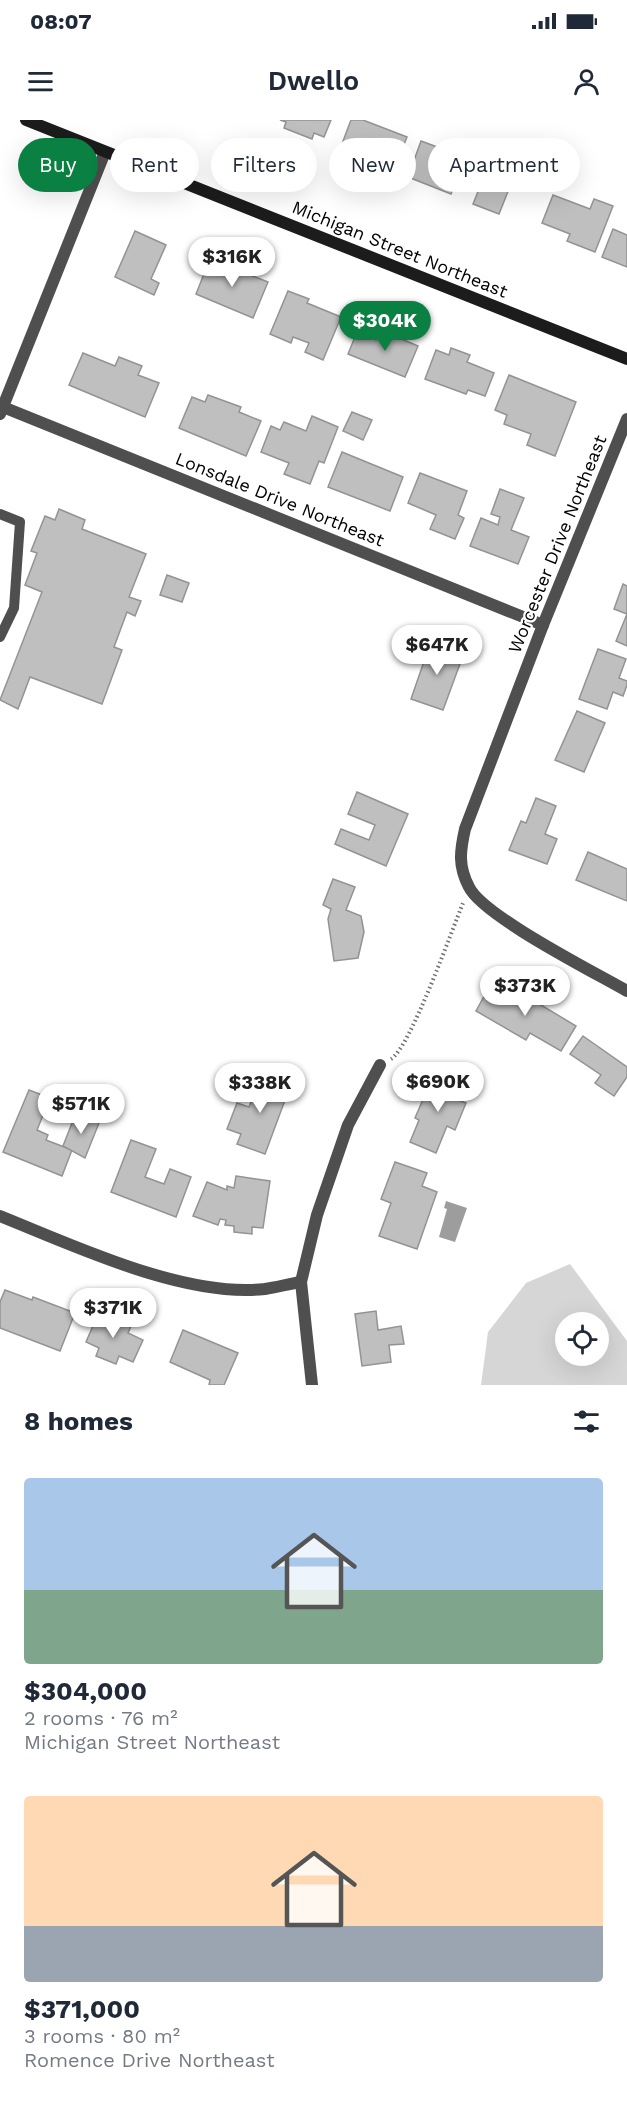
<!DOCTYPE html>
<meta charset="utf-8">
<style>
:root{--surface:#fff;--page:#f2f2f3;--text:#1f2937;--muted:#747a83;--accent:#0b8043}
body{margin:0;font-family:"Work Sans",sans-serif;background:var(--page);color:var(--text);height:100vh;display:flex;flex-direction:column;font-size:22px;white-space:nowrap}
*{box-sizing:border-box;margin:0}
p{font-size:20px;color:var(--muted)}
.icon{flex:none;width:33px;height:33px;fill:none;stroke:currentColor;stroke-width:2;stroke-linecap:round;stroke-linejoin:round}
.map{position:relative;height:1265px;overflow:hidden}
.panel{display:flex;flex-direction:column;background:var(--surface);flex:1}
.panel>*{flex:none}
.top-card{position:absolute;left:18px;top:18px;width:591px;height:54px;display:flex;gap:12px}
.controls{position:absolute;left:555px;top:1192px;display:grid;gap:12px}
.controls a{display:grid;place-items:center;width:54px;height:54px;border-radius:50%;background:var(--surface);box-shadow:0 6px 24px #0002;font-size:30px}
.price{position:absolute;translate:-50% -51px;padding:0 14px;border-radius:21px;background:#fff;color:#222;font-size:20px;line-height:39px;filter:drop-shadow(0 2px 3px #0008)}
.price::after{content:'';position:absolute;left:50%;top:36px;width:18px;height:14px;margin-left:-9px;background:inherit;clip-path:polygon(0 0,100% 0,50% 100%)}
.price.selected{background:var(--accent);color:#fff}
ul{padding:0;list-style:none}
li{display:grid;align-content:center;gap:12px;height:318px;padding:0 24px}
li span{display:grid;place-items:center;height:186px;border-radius:6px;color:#555}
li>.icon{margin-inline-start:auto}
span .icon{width:108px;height:108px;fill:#fffc;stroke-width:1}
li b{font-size:26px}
h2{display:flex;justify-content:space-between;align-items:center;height:72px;padding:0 24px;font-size:26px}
.pill{padding:0 21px;border-radius:27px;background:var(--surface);box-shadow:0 6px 24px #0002;font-size:21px;line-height:54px}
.pill.selected{background:var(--accent);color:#fff}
.status{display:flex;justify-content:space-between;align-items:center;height:42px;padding:0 30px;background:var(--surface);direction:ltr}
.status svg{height:16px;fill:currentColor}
header{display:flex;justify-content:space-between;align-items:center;height:78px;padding:0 24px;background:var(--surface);font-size:27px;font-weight:600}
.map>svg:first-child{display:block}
.green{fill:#d6d6d6;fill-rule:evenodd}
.water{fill:#9d9d9d}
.building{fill:#bfbfbf;stroke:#939393;stroke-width:1.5}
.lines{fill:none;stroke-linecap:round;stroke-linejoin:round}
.path{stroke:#717171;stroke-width:4;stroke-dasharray:1.5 3;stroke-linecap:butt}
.service{stroke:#4f4f4f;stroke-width:10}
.minor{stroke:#4f4f4f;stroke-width:12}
.tertiary{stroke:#4f4f4f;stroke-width:12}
.secondary{stroke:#1c1c1c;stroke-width:12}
.labels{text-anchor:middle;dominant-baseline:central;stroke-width:4.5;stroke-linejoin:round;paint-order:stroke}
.street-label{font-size:18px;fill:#000;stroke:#fff}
</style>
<div class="status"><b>08:07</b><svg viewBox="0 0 49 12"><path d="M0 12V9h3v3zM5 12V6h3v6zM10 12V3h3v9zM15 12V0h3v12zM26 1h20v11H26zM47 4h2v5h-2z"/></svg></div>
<header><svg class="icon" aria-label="menu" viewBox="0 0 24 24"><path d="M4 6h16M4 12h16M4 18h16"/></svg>Dwello<svg class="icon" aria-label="person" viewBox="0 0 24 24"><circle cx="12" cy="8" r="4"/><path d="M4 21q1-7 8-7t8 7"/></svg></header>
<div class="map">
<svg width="627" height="1265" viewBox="0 0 627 1265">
<rect width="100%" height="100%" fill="#fff"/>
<path class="green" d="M570,1144L627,1221V1265H481L488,1212L526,1163ZM566,1203H598V1236H566Z"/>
<polygon class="water" points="446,1081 467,1088 455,1122 439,1117 447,1089 444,1088"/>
<g class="building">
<polygon points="280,0 331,0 324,17 314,13 312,19 284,8 286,2"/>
<polygon points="351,0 363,0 407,17 394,50 340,29"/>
<polygon points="421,21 448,31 442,47 459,53 451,74 408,57"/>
<polygon points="483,59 509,69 499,94 473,84"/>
<polygon points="553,75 590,89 594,79 613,86 595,132 567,121 570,114 542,103"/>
<polygon points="613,109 627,115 627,147 602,137"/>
<polygon points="135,111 166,125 151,159 159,163 154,175 115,157"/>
<polygon points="210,139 268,162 253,198 196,174"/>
<polygon points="288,171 309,179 307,183 341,197 323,240 305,232 309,223 293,217 291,223 270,214"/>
<polygon points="380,210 418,226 405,257 348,234 357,212 376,220"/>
<polygon points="451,228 470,235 467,242 494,253 485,276 468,270 466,274 425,259 436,230 449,235"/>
<polygon points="83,233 115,246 119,237 142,246 138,255 159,263 145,297 69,265"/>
<polygon points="509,255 576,282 555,336 527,325 531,314 504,304 507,295 495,290"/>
<polygon points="208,275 241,287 239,292 261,301 246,336 179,308 192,277 205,282"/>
<polygon points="352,292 372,300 363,320 343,311"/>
<polygon points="312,296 338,307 324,343 319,341 310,364 284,354 289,343 261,332 271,306 280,310 284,302 306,311"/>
<polygon points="342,332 403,357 390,391 328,367"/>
<polygon points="420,353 467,371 458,395 464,398 455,419 430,409 436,395 408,383"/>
<polygon points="500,369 524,378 511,410 529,417 518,444 470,426 481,398 498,405 500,397 491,394"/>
<polygon points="59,389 85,400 82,409 146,434 129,477 141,481 135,496 127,492 114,527 122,530 102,584 30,557 18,589 0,580 42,472 25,465 37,433 31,431 45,396 55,400"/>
<polygon points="167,455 189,463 182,482 160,475"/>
<polygon points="623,464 627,466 627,526 616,521 627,494 614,489"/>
<polygon points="431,521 464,533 443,590 411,579"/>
<polygon points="598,529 626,539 619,558 627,561 627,565 623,576 613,572 607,589 579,579"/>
<polygon points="577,591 605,603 584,652 555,640"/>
<polygon points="357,672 408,694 386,746 335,724 341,709 369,720 375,705 348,694"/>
<polygon points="536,678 556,686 545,714 557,719 547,744 509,730 521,701 526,703"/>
<polygon points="588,732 627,749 627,781 576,760"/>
<polygon points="333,759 355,767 346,790 361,796 364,812 358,838 334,841 328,799 331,789 323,785"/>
<polygon points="492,862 523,880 526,876 576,906 561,931 530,913 526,920 476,891"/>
<polygon points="583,916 627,947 627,957 614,976 595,963 601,955 570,934"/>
<polygon points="262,953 291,964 265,1034 237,1024 241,1014 227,1009 237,983 249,987"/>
<polygon points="434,954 464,967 458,980 466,983 455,1010 447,1006 436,1033 410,1022 419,1000 415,998"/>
<polygon points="29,970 50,978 37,1010 48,1015 46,1020 72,1030 62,1056 3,1032"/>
<polygon points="76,993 99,1003 85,1038 63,1026"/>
<polygon points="131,1020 156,1029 145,1057 164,1064 170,1049 191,1057 176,1097 111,1072"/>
<polygon points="395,1042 427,1053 422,1066 437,1072 417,1129 379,1116 391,1083 381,1079"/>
<polygon points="236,1056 270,1061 263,1108 252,1107 252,1114 234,1112 234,1106 225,1105 226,1100 220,1099 218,1105 193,1096 207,1062 227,1070 227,1066 234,1068"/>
<polygon points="5,1170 32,1180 33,1177 75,1193 60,1231 0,1208 0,1182"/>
<polygon points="376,1191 378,1210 401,1206 404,1224 389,1225 391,1242 362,1246 355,1194"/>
<polygon points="99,1192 131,1206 128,1213 143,1220 133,1242 119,1236 116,1244 96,1236 99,1228 86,1222"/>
<polygon points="183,1210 238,1233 224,1265 209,1265 210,1260 170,1242"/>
</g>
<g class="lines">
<path class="path" d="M391,939C410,928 452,810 463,783"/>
<polyline class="service" points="0,394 20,402 14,488 0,517"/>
<g class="minor">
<polyline points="3,287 543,505"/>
<path d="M627,299L543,505L465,709C460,731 458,746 469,767C483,796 594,852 627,871"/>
<path d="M0,1096C75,1126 184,1178 265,1169C277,1167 289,1164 301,1162"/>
<polyline points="312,1265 301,1162 317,1095 348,1005 380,945"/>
</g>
<polyline class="tertiary" points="0,294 105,32"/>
<polyline class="secondary" points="26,0 627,239"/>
</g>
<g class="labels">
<g class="street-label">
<text transform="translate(400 129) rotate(22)">Michigan Street Northeast</text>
<text transform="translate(280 379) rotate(22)">Lonsdale Drive Northeast</text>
<text transform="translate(557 424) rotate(-68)">Worcester Drive Northeast</text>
</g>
</g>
</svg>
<div class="controls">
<a><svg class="icon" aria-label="locate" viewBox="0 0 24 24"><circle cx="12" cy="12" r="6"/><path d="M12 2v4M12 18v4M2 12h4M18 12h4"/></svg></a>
</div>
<b class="price" style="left:232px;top:168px">$316K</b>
<b class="price selected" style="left:385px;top:232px">$304K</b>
<b class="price" style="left:437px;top:556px">$647K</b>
<b class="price" style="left:525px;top:897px">$373K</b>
<b class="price" style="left:438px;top:993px">$690K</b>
<b class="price" style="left:260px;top:994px">$338K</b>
<b class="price" style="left:81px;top:1015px">$571K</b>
<b class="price" style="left:113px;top:1219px">$371K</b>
<div class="top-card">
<a class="pill selected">Buy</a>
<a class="pill">Rent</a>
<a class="pill">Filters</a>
<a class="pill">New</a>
<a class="pill">Apartment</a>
</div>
</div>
<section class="panel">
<h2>8 homes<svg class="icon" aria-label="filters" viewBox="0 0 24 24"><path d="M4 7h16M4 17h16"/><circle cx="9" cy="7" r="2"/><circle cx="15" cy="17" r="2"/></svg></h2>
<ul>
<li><span style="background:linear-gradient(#a9c7e8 60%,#7fa58c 0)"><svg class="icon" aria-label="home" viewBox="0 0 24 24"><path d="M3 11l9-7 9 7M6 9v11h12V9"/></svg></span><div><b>$304,000</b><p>2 rooms · 76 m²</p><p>Michigan Street Northeast</p></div></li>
<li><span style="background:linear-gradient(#ffd9b3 70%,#9aa5b1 0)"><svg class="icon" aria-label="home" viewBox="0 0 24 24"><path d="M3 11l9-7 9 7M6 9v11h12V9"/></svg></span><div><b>$371,000</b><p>3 rooms · 80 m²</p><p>Romence Drive Northeast</p></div></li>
</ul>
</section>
